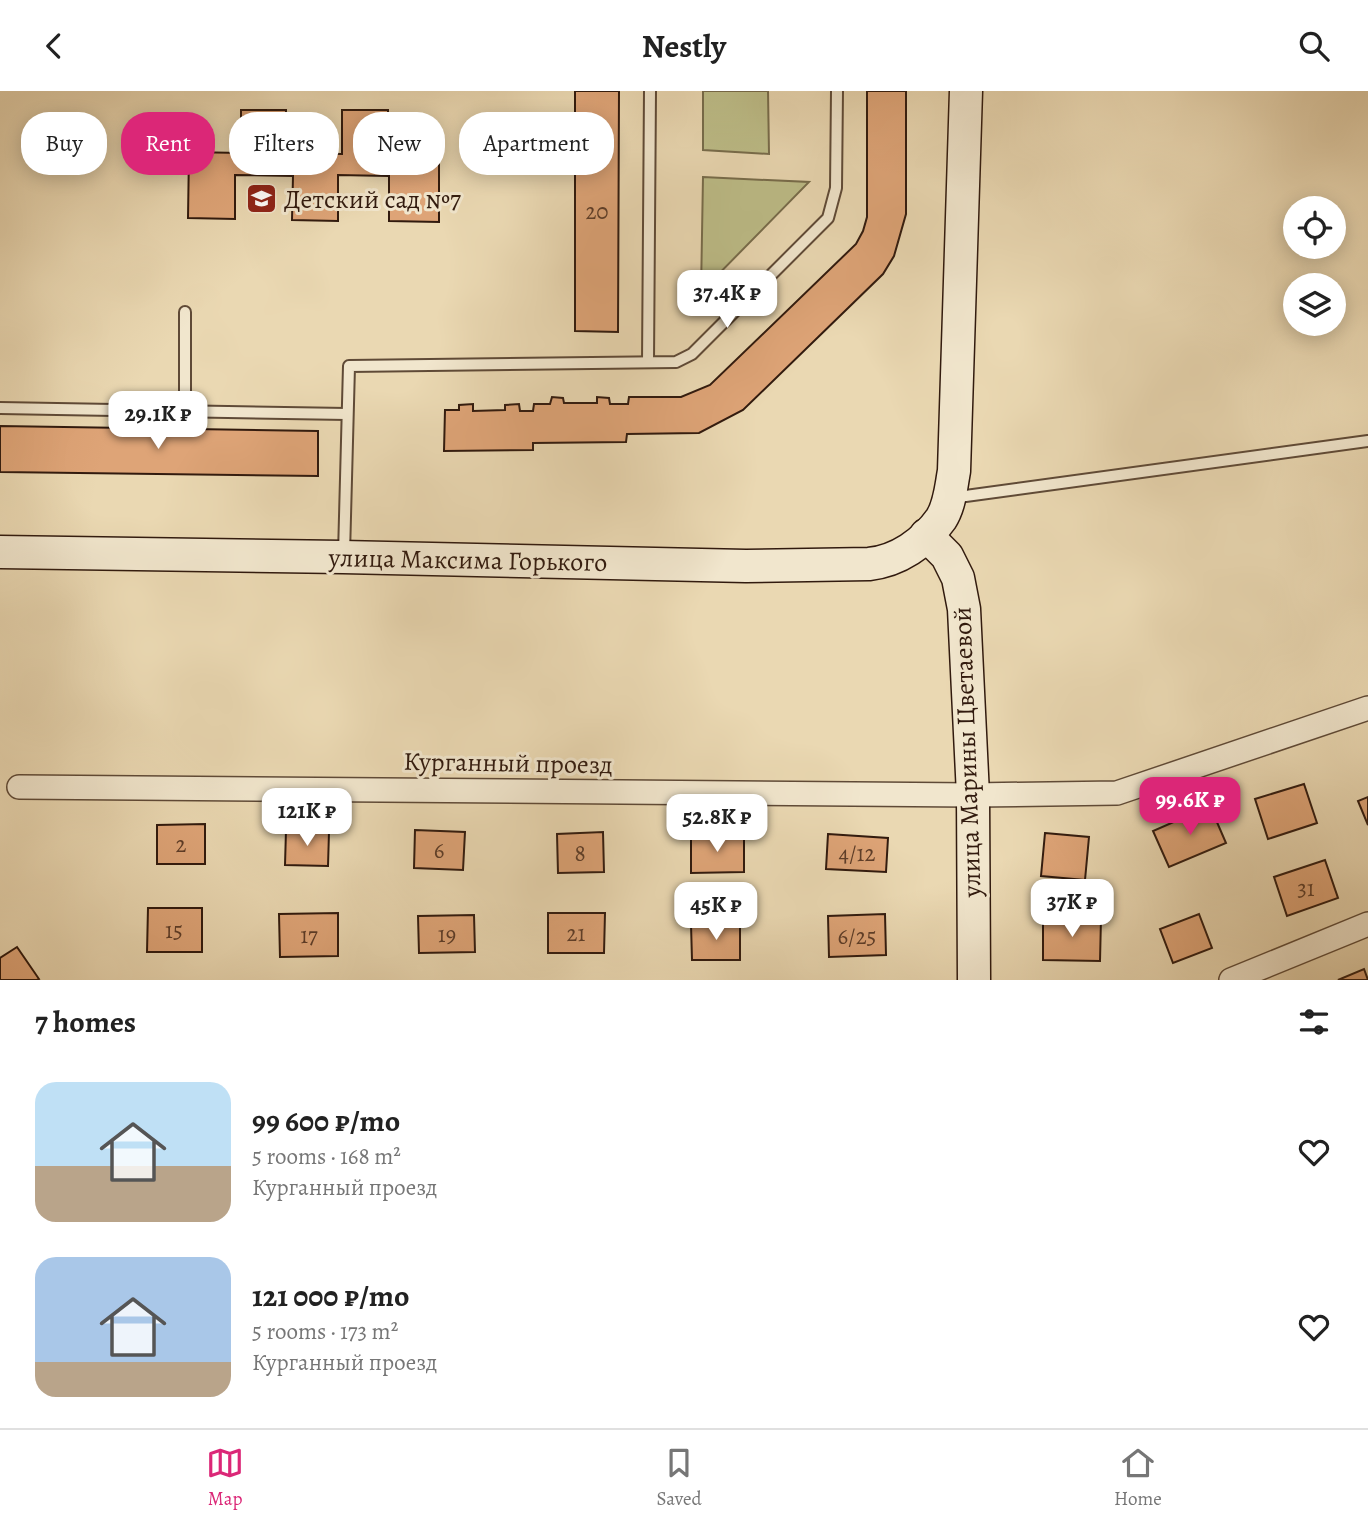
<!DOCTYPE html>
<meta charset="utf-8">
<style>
:root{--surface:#fff;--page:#f6f6f6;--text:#222;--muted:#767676;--line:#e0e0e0;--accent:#db2777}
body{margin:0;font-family:Alegreya,serif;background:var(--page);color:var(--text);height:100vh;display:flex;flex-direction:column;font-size:26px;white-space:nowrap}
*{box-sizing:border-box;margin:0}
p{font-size:23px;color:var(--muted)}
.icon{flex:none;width:38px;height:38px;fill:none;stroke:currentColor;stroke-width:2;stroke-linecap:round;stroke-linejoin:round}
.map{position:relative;height:889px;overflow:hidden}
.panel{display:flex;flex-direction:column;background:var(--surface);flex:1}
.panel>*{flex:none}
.hud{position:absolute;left:21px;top:21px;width:700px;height:63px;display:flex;gap:14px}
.buttons{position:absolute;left:1283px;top:105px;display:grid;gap:14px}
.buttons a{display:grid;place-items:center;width:63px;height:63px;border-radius:50%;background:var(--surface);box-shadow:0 4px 18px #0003;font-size:35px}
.price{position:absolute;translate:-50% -60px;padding:0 16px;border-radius:14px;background:#fff;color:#222;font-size:23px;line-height:46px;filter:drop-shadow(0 2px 4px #0008)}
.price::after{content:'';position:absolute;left:50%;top:42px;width:21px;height:16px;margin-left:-10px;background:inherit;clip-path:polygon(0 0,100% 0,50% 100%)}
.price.active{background:var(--accent);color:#fff}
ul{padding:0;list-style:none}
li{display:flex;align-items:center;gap:21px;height:175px;padding:0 35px}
li span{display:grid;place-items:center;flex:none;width:196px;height:140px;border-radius:21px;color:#555}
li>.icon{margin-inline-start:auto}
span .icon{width:84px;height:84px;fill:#fffc;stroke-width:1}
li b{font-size:30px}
h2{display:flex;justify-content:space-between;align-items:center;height:84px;padding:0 35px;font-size:30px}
.tag{padding:0 24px;border-radius:28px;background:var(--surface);box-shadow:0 4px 18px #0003;font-size:24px;line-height:63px}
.tag.active{background:var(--accent);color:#fff}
header{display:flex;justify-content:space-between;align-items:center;height:91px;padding:0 35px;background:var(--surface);font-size:32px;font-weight:700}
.menu{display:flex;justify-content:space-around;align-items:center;height:98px;border-top:2px solid var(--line);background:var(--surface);font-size:19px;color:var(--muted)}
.menu a{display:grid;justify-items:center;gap:4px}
.menu .active{color:var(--accent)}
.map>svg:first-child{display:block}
.green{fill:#bdbd88;stroke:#776c4b;stroke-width:2}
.building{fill:#dea477;stroke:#311a0e;stroke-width:2}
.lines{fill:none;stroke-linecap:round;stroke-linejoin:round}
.lane-casing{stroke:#5f4a37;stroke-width:14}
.street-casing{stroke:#5f4a37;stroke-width:26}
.secondary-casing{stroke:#311a0e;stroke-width:35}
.lane{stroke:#f1e6cd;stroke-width:10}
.street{stroke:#f1e6cd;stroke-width:23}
.secondary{stroke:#f1e6cd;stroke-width:32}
.labels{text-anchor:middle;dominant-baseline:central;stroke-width:6;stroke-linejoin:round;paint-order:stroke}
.number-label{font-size:23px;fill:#5c3c28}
.poi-label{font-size:26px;fill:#311a0e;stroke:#f1e6cd;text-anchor:start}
.street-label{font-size:26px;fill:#311a0e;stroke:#f1e6cd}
</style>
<header><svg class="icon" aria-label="back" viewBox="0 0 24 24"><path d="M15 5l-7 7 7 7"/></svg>Nestly<svg class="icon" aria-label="search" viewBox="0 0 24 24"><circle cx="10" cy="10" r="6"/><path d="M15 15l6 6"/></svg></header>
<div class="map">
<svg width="1368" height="889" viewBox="0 0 1368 889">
<rect width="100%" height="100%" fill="#ead8b2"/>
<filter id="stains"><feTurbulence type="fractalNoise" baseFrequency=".00286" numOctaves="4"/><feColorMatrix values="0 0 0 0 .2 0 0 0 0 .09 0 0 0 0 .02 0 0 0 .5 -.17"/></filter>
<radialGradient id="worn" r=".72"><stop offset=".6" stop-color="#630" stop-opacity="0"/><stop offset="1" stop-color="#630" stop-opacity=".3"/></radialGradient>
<g class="green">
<polygon points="703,0 768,0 769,63 703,59"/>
<polygon points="703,86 809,91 701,201"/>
</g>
<g class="building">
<polygon points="575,0 619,0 618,241 575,240"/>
<polygon points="867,0 906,0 906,123 894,165 883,183 743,319 699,342 627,343 626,351 533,352 533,359 444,360 445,319 459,319 459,314 473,313 473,320 505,319 505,314 519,313 520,320 533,320 534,313 550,313 552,306 563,307 564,312 597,312 597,306 609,307 610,313 628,313 629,306 681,306 710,294 856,153 863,140 867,126"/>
<polygon points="241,19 286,19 285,62 342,63 342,19 388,19 388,63 439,63 439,131 389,130 389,85 338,84 338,130 292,129 293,85 235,84 235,128 188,127 189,61 241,62"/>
<polygon points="0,335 318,340 318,385 0,381"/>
<polygon points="1304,693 1317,732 1268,748 1255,708"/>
<polygon points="1368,706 1368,734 1358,710"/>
<polygon points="1210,715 1226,752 1169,776 1153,740"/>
<polygon points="205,733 205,773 157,773 157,734"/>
<polygon points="286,739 329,741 328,775 285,774"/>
<polygon points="415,739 465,741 463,779 414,777"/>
<polygon points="603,741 604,781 558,782 557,743"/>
<polygon points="1045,742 1089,746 1085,789 1041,785"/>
<polygon points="828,743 888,747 886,781 826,778"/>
<polygon points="691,745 744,745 744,781 691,782"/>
<polygon points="1325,769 1338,807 1287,825 1274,786"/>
<polygon points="148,817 202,817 202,861 147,861"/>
<polygon points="338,822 338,865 280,866 279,823"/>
<polygon points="548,822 605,822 604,862 548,862"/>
<polygon points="885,823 886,864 829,866 828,825"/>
<polygon points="1199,823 1212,857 1173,872 1160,838"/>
<polygon points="474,824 475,861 419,862 418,825"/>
<polygon points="1043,826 1101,827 1100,870 1043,869"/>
<polygon points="691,833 740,833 740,869 692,869"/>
<polygon points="17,856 39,888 37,889 0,889 0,867"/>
<polygon points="1364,878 1368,889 1338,889"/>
</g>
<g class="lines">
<defs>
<g id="lane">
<polyline points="185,221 185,320"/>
<polyline points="648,271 650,0"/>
<polyline points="0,317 347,323"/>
<polyline points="951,407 1368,350"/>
<polyline points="344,463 349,275 676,271 692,263 828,127 836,97 837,0"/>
</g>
<g id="street">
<polyline points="19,696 973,704 1117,702 1368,617"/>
<polyline points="1231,889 1368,833"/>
</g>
<g id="secondary">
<polyline points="926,444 947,465 958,487 964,518 973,704 974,889"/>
<path d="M0,461L343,466L746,475L869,473C898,470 924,452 941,428C950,414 951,396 954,380L966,0"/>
</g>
</defs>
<use href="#lane" class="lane-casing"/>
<use href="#street" class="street-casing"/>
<use href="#secondary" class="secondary-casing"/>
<use href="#lane" class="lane"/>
<use href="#street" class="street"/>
<use href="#secondary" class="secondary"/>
</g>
<defs>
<symbol id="school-square" viewBox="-11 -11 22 22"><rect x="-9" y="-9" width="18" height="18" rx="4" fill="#8f2418" stroke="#f1e6cd"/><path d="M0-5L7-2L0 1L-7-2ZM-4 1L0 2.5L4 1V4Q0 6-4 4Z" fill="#fff"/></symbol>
</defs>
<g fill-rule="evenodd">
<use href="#school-square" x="244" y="90" width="35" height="35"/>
</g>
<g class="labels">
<g class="number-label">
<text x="597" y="120">20</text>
<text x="181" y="753">2</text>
<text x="439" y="759">6</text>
<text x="580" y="762">8</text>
<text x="857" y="762">4/12</text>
<text x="1306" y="797">31</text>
<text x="174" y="839">15</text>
<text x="576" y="842">21</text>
<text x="447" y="843">19</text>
<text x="309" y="844">17</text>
<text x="857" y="845">6/25</text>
</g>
<g class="poi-label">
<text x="284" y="108">Детский сад №7</text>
</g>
<g class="street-label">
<text transform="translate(468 469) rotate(1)">улица Максима Горького</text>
<text transform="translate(967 661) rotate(-92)">улица Марины Цветаевой</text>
<text transform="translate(508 672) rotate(1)">Курганный проезд</text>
</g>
</g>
<rect width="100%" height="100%" filter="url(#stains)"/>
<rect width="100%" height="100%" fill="url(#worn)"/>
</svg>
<div class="buttons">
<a><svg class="icon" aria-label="locate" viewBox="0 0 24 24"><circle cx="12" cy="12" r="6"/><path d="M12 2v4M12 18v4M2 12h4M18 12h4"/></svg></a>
<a><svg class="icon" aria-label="layers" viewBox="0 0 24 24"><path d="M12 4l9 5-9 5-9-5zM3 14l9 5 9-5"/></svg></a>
</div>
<b class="price" style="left:727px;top:239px">37.4K ₽</b>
<b class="price" style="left:158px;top:360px">29.1K ₽</b>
<b class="price active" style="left:1190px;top:746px">99.6K ₽</b>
<b class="price" style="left:307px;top:757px">121K ₽</b>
<b class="price" style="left:717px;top:763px">52.8K ₽</b>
<b class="price" style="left:1072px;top:848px">37K ₽</b>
<b class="price" style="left:716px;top:851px">45K ₽</b>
<div class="hud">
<a class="tag">Buy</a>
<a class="tag active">Rent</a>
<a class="tag">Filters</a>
<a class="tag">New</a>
<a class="tag">Apartment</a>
</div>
</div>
<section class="panel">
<h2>7 homes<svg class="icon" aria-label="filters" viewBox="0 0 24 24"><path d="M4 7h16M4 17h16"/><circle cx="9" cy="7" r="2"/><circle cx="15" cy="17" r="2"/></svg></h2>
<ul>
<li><span style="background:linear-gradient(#bfe0f5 60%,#b9a48a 0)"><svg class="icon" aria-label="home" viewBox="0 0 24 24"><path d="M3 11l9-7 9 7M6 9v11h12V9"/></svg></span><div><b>99 600 ₽/mo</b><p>5 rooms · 168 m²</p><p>Курганный проезд</p></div><svg class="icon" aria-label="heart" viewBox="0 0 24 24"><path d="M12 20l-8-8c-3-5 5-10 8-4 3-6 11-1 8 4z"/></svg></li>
<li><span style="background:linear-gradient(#a9c7e8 75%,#b9a48a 0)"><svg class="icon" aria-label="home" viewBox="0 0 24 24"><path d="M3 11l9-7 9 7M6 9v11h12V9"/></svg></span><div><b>121 000 ₽/mo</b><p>5 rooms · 173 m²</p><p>Курганный проезд</p></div><svg class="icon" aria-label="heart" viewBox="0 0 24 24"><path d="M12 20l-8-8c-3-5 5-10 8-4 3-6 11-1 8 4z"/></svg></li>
</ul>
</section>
<nav class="menu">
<a class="active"><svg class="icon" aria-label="map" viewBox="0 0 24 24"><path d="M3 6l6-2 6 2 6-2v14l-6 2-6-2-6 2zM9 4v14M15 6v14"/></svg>Map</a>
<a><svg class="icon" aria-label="saved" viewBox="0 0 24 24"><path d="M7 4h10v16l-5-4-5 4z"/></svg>Saved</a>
<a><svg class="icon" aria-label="home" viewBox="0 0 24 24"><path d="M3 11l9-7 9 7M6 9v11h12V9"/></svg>Home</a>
</nav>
